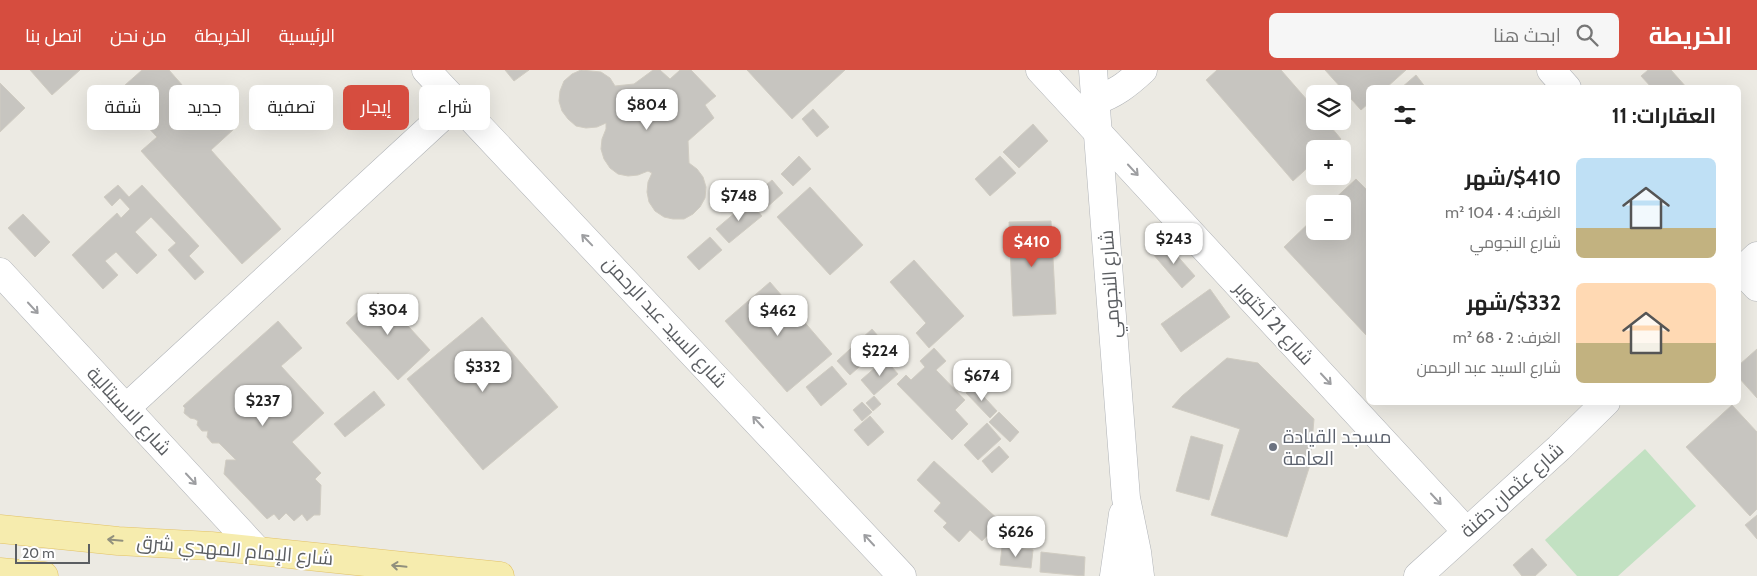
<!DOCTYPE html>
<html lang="ar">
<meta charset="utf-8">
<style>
:root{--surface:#fff;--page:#f6f6f6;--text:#222;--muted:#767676;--accent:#d64d3f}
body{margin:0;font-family:Cabin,Cairo,sans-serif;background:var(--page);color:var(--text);direction:rtl;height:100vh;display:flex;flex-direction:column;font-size:19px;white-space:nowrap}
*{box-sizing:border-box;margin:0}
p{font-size:16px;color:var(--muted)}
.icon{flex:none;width:28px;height:28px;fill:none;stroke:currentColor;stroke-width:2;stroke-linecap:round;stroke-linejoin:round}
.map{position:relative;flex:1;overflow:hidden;direction:ltr}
.sheet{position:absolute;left:1366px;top:15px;width:375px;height:320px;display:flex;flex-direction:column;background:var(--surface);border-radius:8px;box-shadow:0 5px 20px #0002;direction:rtl}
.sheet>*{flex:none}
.guide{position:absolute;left:15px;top:15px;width:475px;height:45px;direction:rtl;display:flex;gap:10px}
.fabs{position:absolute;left:1306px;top:15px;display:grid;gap:10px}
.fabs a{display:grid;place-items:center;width:45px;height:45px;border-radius:8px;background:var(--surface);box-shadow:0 5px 20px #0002;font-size:25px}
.scale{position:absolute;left:15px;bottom:12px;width:75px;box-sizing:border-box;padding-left:5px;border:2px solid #5b5e62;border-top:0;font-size:14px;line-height:18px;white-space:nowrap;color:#5b5e62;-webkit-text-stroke:4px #fff;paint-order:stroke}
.price{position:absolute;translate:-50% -42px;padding:0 11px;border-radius:10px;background:#fff;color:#222;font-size:16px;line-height:32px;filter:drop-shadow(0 1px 2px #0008)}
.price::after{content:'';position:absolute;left:50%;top:30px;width:15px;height:11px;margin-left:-8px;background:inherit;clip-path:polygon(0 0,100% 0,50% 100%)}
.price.on{background:var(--accent);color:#fff}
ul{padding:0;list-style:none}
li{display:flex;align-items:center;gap:15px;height:125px;padding:0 25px}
li span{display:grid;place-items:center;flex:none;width:140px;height:100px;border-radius:8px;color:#555}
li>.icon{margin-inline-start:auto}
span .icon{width:60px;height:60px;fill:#fffc;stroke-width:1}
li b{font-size:21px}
h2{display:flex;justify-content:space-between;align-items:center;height:60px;padding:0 25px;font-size:21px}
.pill{padding:0 18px;border-radius:8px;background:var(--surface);box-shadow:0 5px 20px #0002;font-size:18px;line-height:45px}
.pill.on{background:var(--accent);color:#fff}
header{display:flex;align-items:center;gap:30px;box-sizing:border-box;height:70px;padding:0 25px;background:var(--accent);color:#fff}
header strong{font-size:24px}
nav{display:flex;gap:28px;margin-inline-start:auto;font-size:18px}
.search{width:350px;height:45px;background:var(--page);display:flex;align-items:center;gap:12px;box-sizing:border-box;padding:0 18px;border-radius:8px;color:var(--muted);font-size:19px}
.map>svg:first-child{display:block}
.green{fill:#c2e1c2}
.building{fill:#c7c5c0;stroke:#d0ccc2}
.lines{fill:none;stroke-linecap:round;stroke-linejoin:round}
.minor-casing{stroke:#b0b3b7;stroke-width:29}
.tertiary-casing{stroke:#b0b3b7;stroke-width:29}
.primary-casing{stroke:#e2c266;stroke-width:29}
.minor{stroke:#fff;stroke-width:28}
.tertiary{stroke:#fff;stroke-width:28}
.primary{stroke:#f6ecae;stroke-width:28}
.oneway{stroke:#9d9ea1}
.oneway2{stroke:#91907d}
.worship-dot{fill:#6b7280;stroke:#fff;stroke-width:2}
.labels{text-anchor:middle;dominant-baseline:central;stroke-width:4;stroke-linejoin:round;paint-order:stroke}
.street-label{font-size:19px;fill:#5b5e62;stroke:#fff}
.worship-label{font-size:19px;fill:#5b616d;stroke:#fff;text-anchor:start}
</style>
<header>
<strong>الخريطة</strong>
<div class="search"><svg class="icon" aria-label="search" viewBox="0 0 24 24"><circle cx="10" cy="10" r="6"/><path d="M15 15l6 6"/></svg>ابحث هنا</div>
<nav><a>الرئيسية</a><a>الخريطة</a><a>من نحن</a><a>اتصل بنا</a></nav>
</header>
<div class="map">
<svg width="1757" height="506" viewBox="0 0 1757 506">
<rect width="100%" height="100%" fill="#eceae3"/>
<polygon class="green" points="1645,379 1696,436 1618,506 1577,506 1545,470"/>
<g class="building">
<polygon points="30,0 80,0 52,25"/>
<polygon points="142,0 169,0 204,40 211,33 234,59 211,80 281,159 242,194 141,81 157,67 116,23"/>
<polygon points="505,0 529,0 514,11"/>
<polygon points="581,0 601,2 610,8 615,16 634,14 653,0 660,0 670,9 680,0 691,0 716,26 705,35 714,48 688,71 689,93 697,99 703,107 706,117 705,128 700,137 693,144 684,149 673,149 664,147 655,141 649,132 647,122 648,112 652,103 648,101 638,105 628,106 618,104 610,98 604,89 601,79 602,69 606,59 606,53 597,57 586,58 576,56 568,49 562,41 559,31 560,21 564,11 572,4"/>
<polygon points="747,0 845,0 792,49"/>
<polygon points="1217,0 1281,0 1315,39 1315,51 1326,51 1341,69 1329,79 1315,79 1315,91 1293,111 1206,10"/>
<polygon points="1325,0 1406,0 1386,18 1369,18 1369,33 1361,40"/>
<polygon points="1648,0 1671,0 1687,18 1652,18 1641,6"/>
<polygon points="1416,5 1426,18 1401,18"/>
<polygon points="0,13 25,38 0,62"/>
<polygon points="813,39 829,57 817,67 802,49"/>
<polygon points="1033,54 1048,71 1019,98 1003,82"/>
<polygon points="799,86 811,99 793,116 781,104"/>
<polygon points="1000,86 1016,103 990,126 975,109"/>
<polygon points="1356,109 1369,122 1369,262 1366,265 1284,177 1315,147 1315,161 1342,161 1342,134 1329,134"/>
<polygon points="772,110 783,123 766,138 755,124"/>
<polygon points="118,115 129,127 142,115 199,176 189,186 204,202 195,210 168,180 176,173 151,147 135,162 157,185 137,204 116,182 105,191 118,205 103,219 72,185 117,143 121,148 130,139 120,128 112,136 104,127"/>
<polygon points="810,117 863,175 830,205 777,147"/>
<polygon points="749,131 762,146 729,173 716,159"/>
<polygon points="23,144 50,172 35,187 8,158"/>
<polygon points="1051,151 1056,244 1013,246 1009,152"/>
<polygon points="710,167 722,180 699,200 687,187"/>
<polygon points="1166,173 1195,206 1182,218 1153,184"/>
<polygon points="914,190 964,246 929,278 916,263 926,253 890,212"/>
<polygon points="770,212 832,284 787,322 725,251"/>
<polygon points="1210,219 1230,247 1181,282 1161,254"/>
<polygon points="378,223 430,280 398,310 346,253"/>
<polygon points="482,247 558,337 483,400 407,309"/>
<polygon points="278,251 302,278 281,296 324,343 292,372 321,403 315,409 321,415 320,445 314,445 307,451 302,444 294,451 286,443 279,450 274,444 267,449 224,404 226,390 236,390 219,373 212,373 207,367 208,361 202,361 197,355 198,351 195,349 190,348 184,343 185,338 183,336"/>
<polygon points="872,259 885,274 850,305 837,291"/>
<polygon points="934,278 946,291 936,300 965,330 955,340 968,354 952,370 897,314 906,305 911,310 925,297 920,291"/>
<polygon points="1757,279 1757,328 1739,308 1739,295"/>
<polygon points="1227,288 1258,293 1314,349 1310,395 1287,467 1211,445 1240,359 1172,337 1182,326"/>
<polygon points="885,289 898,304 874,325 861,310"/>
<polygon points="832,296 847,314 821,336 806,317"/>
<polygon points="974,316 997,341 990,348 966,323"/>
<polygon points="374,321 385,335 345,367 334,354"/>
<polygon points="874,326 881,334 873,341 866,333"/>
<polygon points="862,332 872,342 862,351 853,340"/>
<polygon points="1732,335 1757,362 1757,439 1750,446 1686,377"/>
<polygon points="999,342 1019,362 1010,372 989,352"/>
<polygon points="870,346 884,362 868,376 854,360"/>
<polygon points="987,353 1001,369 978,390 964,375"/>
<polygon points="1191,366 1223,375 1209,430 1176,421"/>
<polygon points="999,376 1009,387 992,403 982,391"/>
<polygon points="934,391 1000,451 982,471 970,460 959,472 943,457 947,453 934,441 941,433 917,410"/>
<polygon points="1757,445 1757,469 1745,455"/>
<polygon points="1002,477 1033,480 1031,498 1000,495"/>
<polygon points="1532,478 1547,495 1535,506 1522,506 1513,495"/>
<polygon points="1041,482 1085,487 1084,506 1040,502"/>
</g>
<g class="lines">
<defs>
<g id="minor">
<polyline points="1040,0 1466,461"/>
<polyline points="1551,0 1567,18"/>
<path d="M1095,31C1115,24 1128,14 1143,0"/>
<polyline points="1739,198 1757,217"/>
<polyline points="0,202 257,480"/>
<polyline points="126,338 457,33"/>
</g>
<g id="tertiary">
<polyline points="426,0 902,506"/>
<polyline points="1093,0 1126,428 1137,482 1140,506"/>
<polyline points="1739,203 1757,186"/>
<polyline points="1114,506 1123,444"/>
<polyline points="1418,506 1559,378 1606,332"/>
</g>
<g id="primary">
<polyline points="0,459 118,471 211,476 500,506"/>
<polyline points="0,502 44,506"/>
</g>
</defs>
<use href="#minor" class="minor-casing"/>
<use href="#tertiary" class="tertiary-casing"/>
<use href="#primary" class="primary-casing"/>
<use href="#minor" class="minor"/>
<use href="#tertiary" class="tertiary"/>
<use href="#primary" class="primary"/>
</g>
<defs><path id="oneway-shaft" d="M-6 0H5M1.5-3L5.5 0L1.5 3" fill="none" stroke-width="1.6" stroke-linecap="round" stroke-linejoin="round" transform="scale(1.25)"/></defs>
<g class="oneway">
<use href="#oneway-shaft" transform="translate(1133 100) rotate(47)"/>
<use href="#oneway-shaft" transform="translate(587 170) rotate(-134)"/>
<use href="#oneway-shaft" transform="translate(33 238) rotate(47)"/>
<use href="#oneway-shaft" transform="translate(1326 309) rotate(47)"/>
<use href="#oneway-shaft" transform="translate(758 352) rotate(-133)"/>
<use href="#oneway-shaft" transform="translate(191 409) rotate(47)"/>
<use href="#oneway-shaft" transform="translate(1436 429) rotate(47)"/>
<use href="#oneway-shaft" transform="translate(869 470) rotate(-133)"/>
</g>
<g class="oneway2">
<use href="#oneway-shaft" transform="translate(115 470) rotate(-175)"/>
<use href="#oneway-shaft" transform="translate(399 496) rotate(-174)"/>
</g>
<circle class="worship-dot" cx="1273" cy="377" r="5"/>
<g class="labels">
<g class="street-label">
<text transform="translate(1110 214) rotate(-94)">شارع النجومي</text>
<text transform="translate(665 252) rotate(47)">شارع السيد عبد الرحمن</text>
<text transform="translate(1274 253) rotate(47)">شارع 21 أكتوبر</text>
<text transform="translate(129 341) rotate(47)">شارع الاسبتالية</text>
<text transform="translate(1512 420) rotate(-42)">شارع عثمان دقنة</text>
<text transform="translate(235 480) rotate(5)">شارع الإمام المهدي شرق</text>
</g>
<g class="worship-label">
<text x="1283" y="366">مسجد القيادة<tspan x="1283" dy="22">العامة</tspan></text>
</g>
</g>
</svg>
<div class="fabs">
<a><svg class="icon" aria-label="layers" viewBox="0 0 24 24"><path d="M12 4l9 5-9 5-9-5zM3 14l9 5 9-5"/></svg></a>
<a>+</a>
<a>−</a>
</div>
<div class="scale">20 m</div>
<b class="price" style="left:647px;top:61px">$804</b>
<b class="price" style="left:739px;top:152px">$748</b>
<b class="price" style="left:1174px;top:195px">$243</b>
<b class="price on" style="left:1032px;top:198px">$410</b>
<b class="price" style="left:388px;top:266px">$304</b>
<b class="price" style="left:778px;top:267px">$462</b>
<b class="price" style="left:880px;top:307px">$224</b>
<b class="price" style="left:483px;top:323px">$332</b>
<b class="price" style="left:982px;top:332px">$674</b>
<b class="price" style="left:263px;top:357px">$237</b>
<b class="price" style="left:1016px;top:488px">$626</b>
<div class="guide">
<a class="pill">شراء</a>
<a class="pill on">إيجار</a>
<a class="pill">تصفية</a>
<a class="pill">جديد</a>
<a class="pill">شقة</a>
</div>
<section class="sheet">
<h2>العقارات: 11<svg class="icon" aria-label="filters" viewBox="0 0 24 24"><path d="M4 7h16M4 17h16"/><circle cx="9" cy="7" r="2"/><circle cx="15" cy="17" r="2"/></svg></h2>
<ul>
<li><span style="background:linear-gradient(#bfe0f5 70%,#c2b280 0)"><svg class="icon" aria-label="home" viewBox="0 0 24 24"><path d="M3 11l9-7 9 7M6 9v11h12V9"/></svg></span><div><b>$410/شهر</b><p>الغرف: 4 · 104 m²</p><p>شارع النجومي</p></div></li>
<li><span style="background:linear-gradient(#ffd9b3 60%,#c2b280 0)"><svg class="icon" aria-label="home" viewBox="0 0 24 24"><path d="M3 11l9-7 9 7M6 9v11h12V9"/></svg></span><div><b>$332/شهر</b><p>الغرف: 2 · 68 m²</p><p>شارع السيد عبد الرحمن</p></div></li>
</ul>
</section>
</div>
